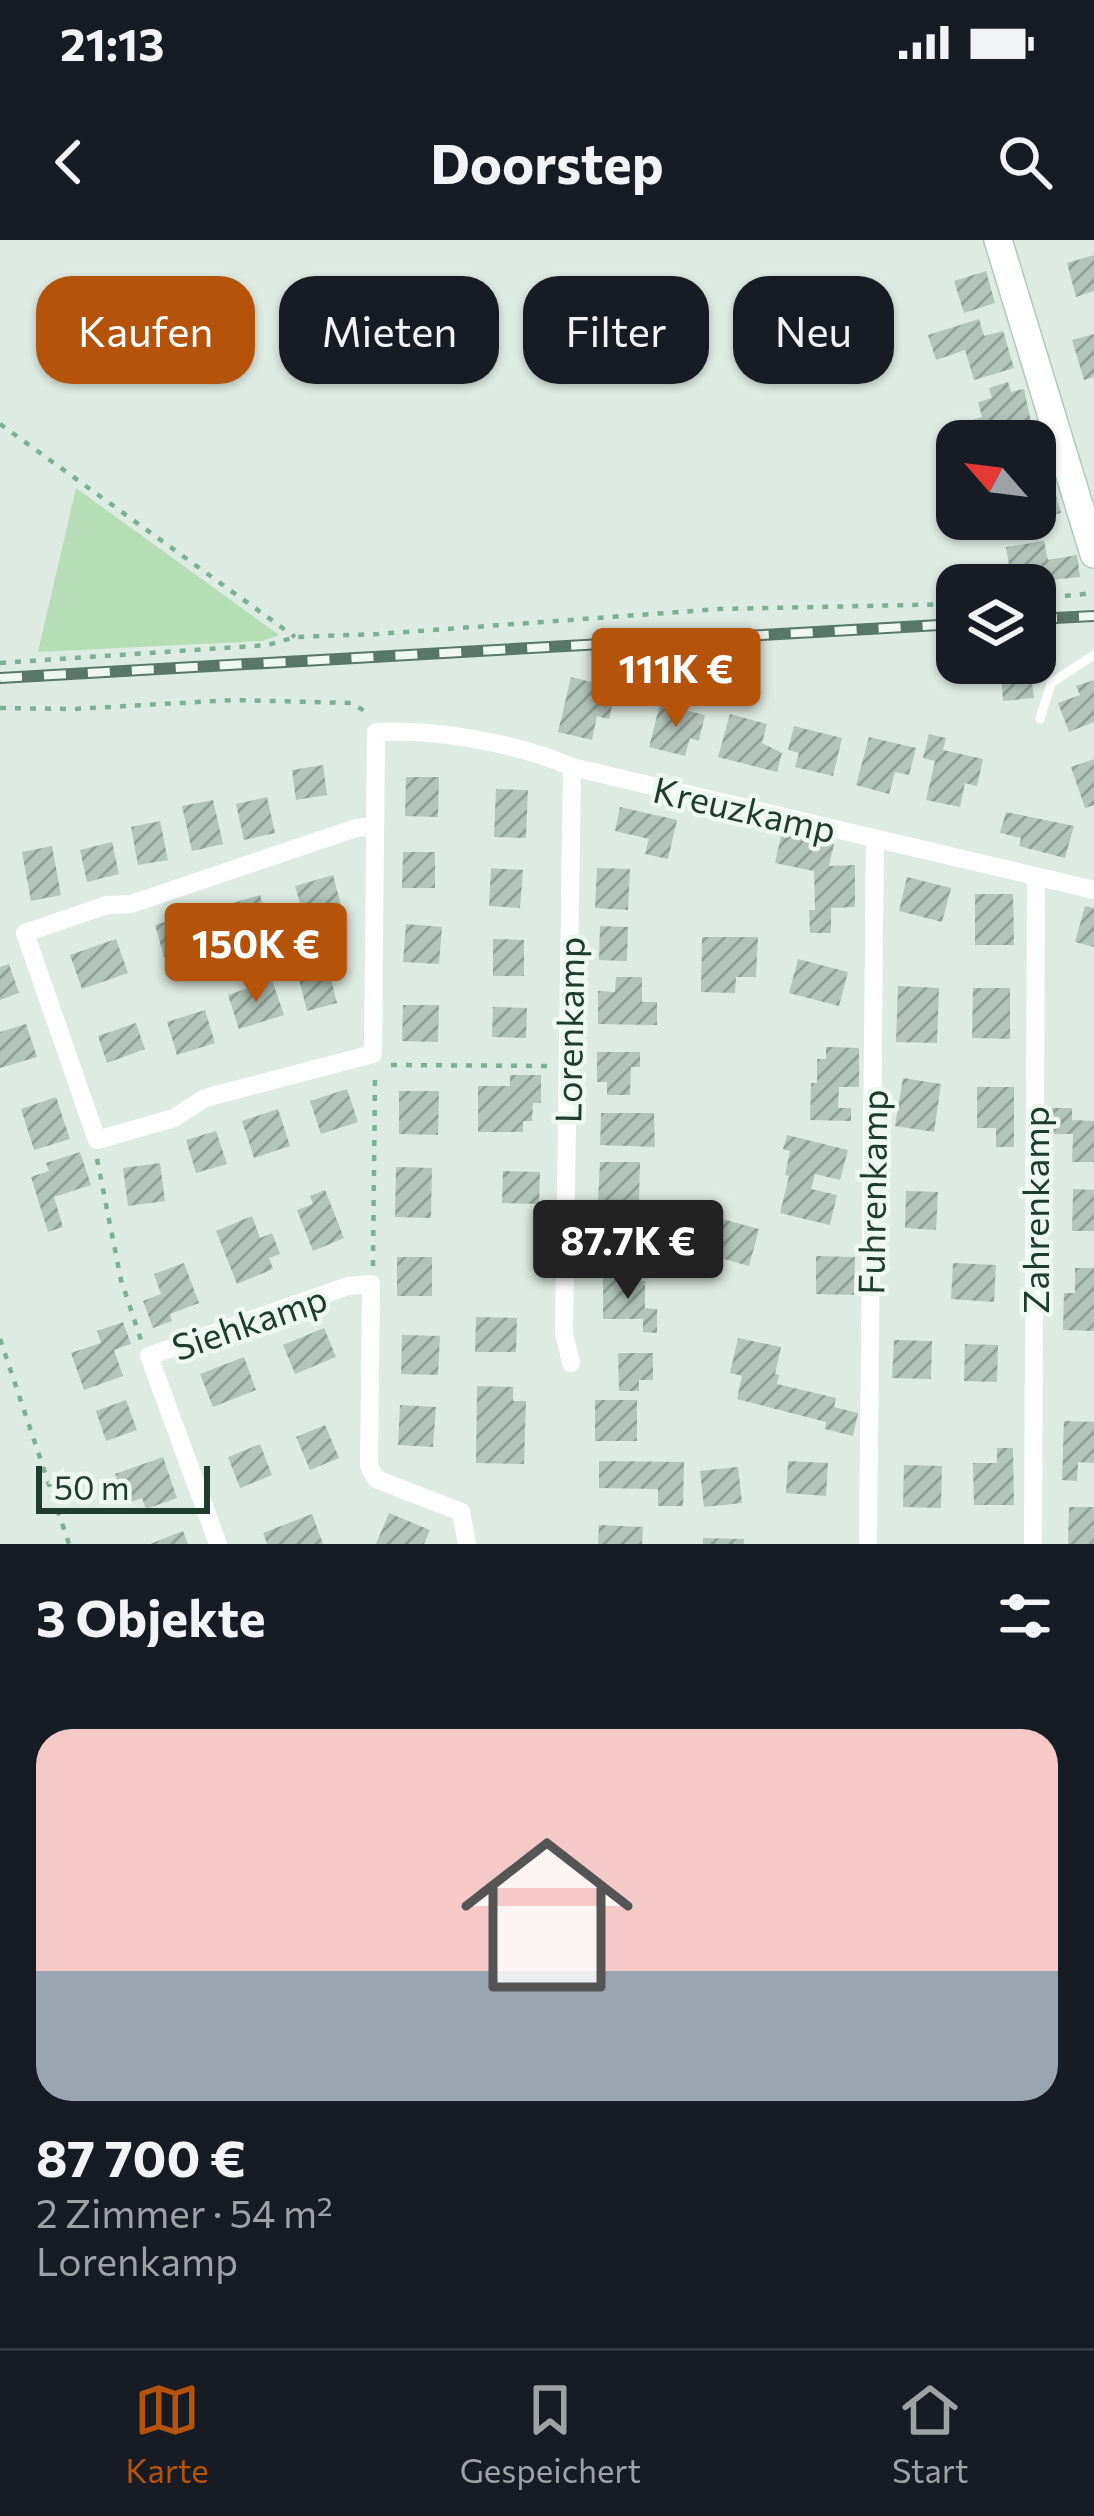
<!DOCTYPE html>
<html lang="de">
<meta charset="utf-8">
<style>
:root{--surface:#171b24;--page:#20242c;--text:#f1f3f6;--muted:#9ea1a6;--line:#363941;--accent:#b45309}
body{margin:0;font-family:Commissioner,sans-serif;background:var(--page);color:var(--text);height:100vh;display:flex;flex-direction:column;font-size:45px;white-space:nowrap}
*{box-sizing:border-box;margin:0}
p{font-size:39px;color:var(--muted)}
.icon{flex:none;width:66px;height:66px;fill:none;stroke:currentColor;stroke-width:2;stroke-linecap:round;stroke-linejoin:round}
.map{position:relative;height:1304px;overflow:hidden}
.sheet{display:flex;flex-direction:column;background:var(--surface);flex:1}
.sheet>*{flex:none}
.banner{position:absolute;left:36px;top:36px;width:1023px;height:108px;display:flex;gap:24px}
.needle{width:78px;rotate:298deg}
.fabs{position:absolute;left:936px;top:180px;display:grid;gap:24px}
.fabs a{display:grid;place-items:center;width:120px;height:120px;border-radius:24px;background:var(--surface);box-shadow:0 3px 9px #0004;font-size:60px}
.scale{position:absolute;left:36px;bottom:30px;width:174px;box-sizing:border-box;padding-left:12px;border:6px solid #1e3b2d;border-top:0;font-size:33px;line-height:42px;white-space:nowrap;color:#1e3b2d;-webkit-text-stroke:9px #eef7f0;paint-order:stroke}
.price{position:absolute;translate:-50% -102px;padding:0 27px;border-radius:12px;background:var(--accent);color:#fff;font-size:39px;line-height:78px;filter:drop-shadow(0 3px 6px #0008)}
.price::after{content:'';position:absolute;left:50%;top:72px;width:36px;height:27px;margin-left:-18px;background:inherit;clip-path:polygon(0 0,100% 0,50% 100%)}
.price.on{background:#222;color:#fff}
ul{padding:0;list-style:none}
li{display:grid;align-content:center;gap:24px;height:636px;padding:0 36px}
li span{display:grid;place-items:center;height:372px;border-radius:36px;color:#555}
li>.icon{margin-inline-start:auto}
span .icon{width:216px;height:216px;fill:#fffc;stroke-width:1}
li b{font-size:51px}
h2{display:flex;justify-content:space-between;align-items:center;height:144px;padding:0 36px;font-size:51px}
.chip{padding:0 42px;border-radius:36px;background:var(--surface);box-shadow:0 3px 9px #0004;font-size:42px;line-height:108px}
.chip.on{background:var(--accent);color:#fff}
.status{display:flex;justify-content:space-between;align-items:center;height:84px;padding:0 60px;background:var(--surface);direction:ltr}
.status svg{height:33px;fill:currentColor}
header{display:flex;justify-content:space-between;align-items:center;height:156px;padding:0 36px;background:var(--surface);font-size:54px;font-weight:700}
.tabs{display:flex;justify-content:space-around;align-items:center;height:168px;border-top:3px solid var(--line);background:var(--surface);font-size:33px;color:var(--muted)}
.tabs a{display:grid;justify-items:center;gap:6px}
.tabs .on{color:var(--accent)}
.map>svg:first-child{display:block}
.green{fill:#b5deb6}
.building{fill:url(#building-hatch)}
.lines{fill:none;stroke-linecap:round;stroke-linejoin:round}
.secondary-casing{stroke:#b0cbbb;stroke-width:30}
.path{stroke:#7cb094;stroke-width:4.5;stroke-dasharray:6 9;stroke-linecap:butt}
.service{stroke:#fff;stroke-width:9}
.minor{stroke:#fff;stroke-width:18}
.secondary{stroke:#fff;stroke-width:27}
.rail-casing{stroke:#587768;stroke-width:12}
.rail{stroke:#eef7f0;stroke-width:8;stroke-dasharray:22;stroke-linecap:butt}
.labels{text-anchor:middle;dominant-baseline:central;stroke-width:9;stroke-linejoin:round;paint-order:stroke}
.street-label{font-size:36px;fill:#1e3b2d;stroke:#eef7f0}
</style>
<div class="status"><b>21:13</b><svg viewBox="0 0 49 12"><path d="M0 12V9h3v3zM5 12V6h3v6zM10 12V3h3v9zM15 12V0h3v12zM26 1h20v11H26zM47 4h2v5h-2z"/></svg></div>
<header><svg class="icon" aria-label="back" viewBox="0 0 24 24"><path d="M15 5l-7 7 7 7"/></svg>Doorstep<svg class="icon" aria-label="search" viewBox="0 0 24 24"><circle cx="10" cy="10" r="6"/><path d="M15 15l6 6"/></svg></header>
<div class="map">
<svg width="1094" height="1304" viewBox="0 0 1094 1304">
<defs>
<pattern id="building-hatch" width="6" height="6" patternUnits="userSpaceOnUse" patternTransform="scale(3)"><rect width="6" height="6" fill="#b3c5ba"/><path d="M-1 1l2-2M0 6l6-6M5 7l2-2" fill="none" stroke="#91a198"/></pattern>
</defs>
<rect width="100%" height="100%" fill="#deebe2"/>
<polygon class="green" points="76,248 279,395 263,401 38,412"/>
<g class="building">
<polygon points="1094,15 1094,51 1076,57 1067,23"/>
<polygon points="986,31 995,63 964,73 954,41"/>
<polygon points="979,79 984,96 1003,91 1014,128 974,140 965,110 936,120 928,95"/>
<polygon points="1094,94 1094,137 1084,140 1072,100"/>
<polygon points="1008,142 1011,152 1024,149 1035,201 996,201 994,195 962,201 957,185 982,177 978,162 992,158 989,148"/>
<polygon points="1048,227 1061,273 1021,284 1020,279 1035,279 1035,230"/>
<polygon points="1044,301 1048,320 1077,315 1080,337 1012,344 1006,307"/>
<polygon points="1038,408 1040,433 1031,433 1034,458 1003,461 1001,435 990,436 988,423 1035,423 1035,409"/>
<polygon points="571,437 616,448 609,479 597,476 592,500 558,492"/>
<polygon points="1094,440 1094,482 1069,492 1058,463 1080,455 1076,446"/>
<polygon points="660,464 705,475 699,501 690,498 685,516 649,507"/>
<polygon points="730,474 767,484 762,503 782,513 777,532 718,517"/>
<polygon points="794,486 842,498 833,536 795,527 799,513 788,510"/>
<polygon points="929,494 946,498 943,510 983,519 977,546 965,543 960,567 926,560 935,521 923,518"/>
<polygon points="869,497 916,508 909,535 895,532 889,554 856,545"/>
<polygon points="1094,519 1094,565 1085,568 1071,527"/>
<polygon points="323,525 327,555 296,560 292,530"/>
<polygon points="406,537 439,537 438,577 405,576"/>
<polygon points="496,549 528,550 526,598 494,597"/>
<polygon points="267,557 275,593 244,600 236,564"/>
<polygon points="213,560 223,604 192,611 182,566"/>
<polygon points="620,567 677,580 668,619 645,614 649,599 615,591"/>
<polygon points="1006,572 1074,586 1065,618 1019,606 1021,598 1000,593"/>
<polygon points="160,581 168,620 138,625 131,587"/>
<polygon points="782,592 834,604 829,626 855,625 855,667 831,668 831,693 810,693 809,670 815,670 814,631 775,623"/>
<polygon points="112,602 119,634 87,642 80,610"/>
<polygon points="52,606 61,655 31,661 22,612"/>
<polygon points="403,612 435,612 435,648 402,648"/>
<polygon points="491,628 523,630 520,668 489,666"/>
<polygon points="597,628 630,629 628,670 595,668"/>
<polygon points="333,635 342,669 305,680 295,646"/>
<polygon points="907,637 951,648 942,682 899,671"/>
<polygon points="975,654 1013,654 1014,705 975,705"/>
<polygon points="260,655 269,685 228,698 219,667"/>
<polygon points="1085,666 1094,668 1094,707 1075,702"/>
<polygon points="192,674 201,706 164,717 155,685"/>
<polygon points="406,684 442,687 439,724 403,722"/>
<polygon points="600,686 628,687 627,721 599,720"/>
<polygon points="702,697 758,697 756,737 736,737 735,753 701,752"/>
<polygon points="116,699 128,733 82,749 70,715"/>
<polygon points="493,699 524,700 524,736 493,736"/>
<polygon points="798,719 848,732 839,766 789,753"/>
<polygon points="9,724 19,753 0,760 0,727"/>
<polygon points="328,727 337,763 307,771 298,735"/>
<polygon points="616,737 642,737 642,762 657,762 657,785 598,784 598,751 615,752"/>
<polygon points="272,740 284,775 239,789 228,755"/>
<polygon points="898,746 939,748 937,803 896,802"/>
<polygon points="973,748 1010,748 1010,799 972,798"/>
<polygon points="403,765 439,765 438,802 402,801"/>
<polygon points="493,767 527,768 526,798 492,797"/>
<polygon points="205,770 215,803 177,815 167,782"/>
<polygon points="136,783 145,809 107,823 98,796"/>
<polygon points="26,784 37,817 0,828 0,792"/>
<polygon points="826,807 859,808 859,847 839,847 838,868 851,868 851,881 810,880 811,843 817,843 817,819 826,819"/>
<polygon points="597,812 640,812 640,827 631,827 630,855 607,855 607,842 597,842"/>
<polygon points="510,835 541,835 541,863 533,863 532,881 523,881 523,892 478,892 478,846 510,846"/>
<polygon points="903,838 941,844 934,892 895,886"/>
<polygon points="977,847 1014,847 1014,907 996,907 996,888 977,888"/>
<polygon points="347,849 358,882 321,894 310,861"/>
<polygon points="399,851 439,851 438,895 399,894"/>
<polygon points="56,857 70,899 34,910 21,869"/>
<polygon points="1052,868 1072,868 1072,880 1094,881 1094,922 1072,922 1073,894 1052,894"/>
<polygon points="278,869 290,906 254,918 242,881"/>
<polygon points="601,873 654,873 655,907 600,905"/>
<polygon points="216,891 227,924 196,933 186,900"/>
<polygon points="787,895 848,910 840,940 815,934 813,942 811,949 837,955 830,985 780,973 789,936 785,935 790,911 783,909"/>
<polygon points="80,912 91,945 54,957 63,987 48,992 31,937 49,931 46,923"/>
<polygon points="600,922 640,922 639,964 598,962"/>
<polygon points="160,923 165,961 128,966 123,928"/>
<polygon points="396,927 432,928 431,978 395,977"/>
<polygon points="503,931 540,932 539,964 502,963"/>
<polygon points="1073,949 1094,950 1094,991 1072,991"/>
<polygon points="325,950 344,998 313,1011 297,970 313,964 310,956"/>
<polygon points="906,951 938,952 936,990 905,988"/>
<polygon points="611,972 643,973 643,985 633,985 632,1020 596,1019 597,984 610,984"/>
<polygon points="252,976 260,998 272,993 280,1014 269,1018 273,1029 237,1044 216,991"/>
<polygon points="715,977 759,989 749,1026 706,1014"/>
<polygon points="816,1016 855,1017 854,1055 816,1054"/>
<rect x="397" y="1017" width="35" height="39"/>
<polygon points="184,1023 199,1063 170,1074 172,1081 153,1088 143,1061 161,1054 154,1034"/>
<polygon points="953,1023 996,1025 994,1062 951,1059"/>
<polygon points="1075,1028 1094,1028 1094,1091 1063,1090 1064,1053 1075,1053"/>
<polygon points="603,1037 631,1037 632,1041 645,1041 645,1068 657,1069 657,1093 643,1092 643,1079 603,1079"/>
<polygon points="476,1077 517,1078 516,1112 475,1112"/>
<polygon points="123,1082 131,1104 114,1110 123,1136 84,1150 71,1113 101,1103 97,1091"/>
<polygon points="324,1088 336,1117 295,1134 283,1105"/>
<polygon points="402,1095 440,1096 438,1135 401,1134"/>
<polygon points="738,1098 781,1107 775,1134 779,1135 777,1144 836,1158 834,1167 858,1173 853,1196 825,1189 826,1182 737,1159 742,1136 730,1133"/>
<polygon points="894,1100 932,1101 931,1139 892,1138"/>
<polygon points="965,1104 998,1105 997,1142 964,1141"/>
<polygon points="618,1113 653,1113 653,1140 639,1140 639,1151 619,1151"/>
<polygon points="244,1117 256,1150 213,1167 200,1134"/>
<polygon points="477,1146 513,1147 513,1161 526,1161 524,1224 476,1223"/>
<polygon points="126,1160 137,1190 106,1201 96,1171"/>
<rect x="595" y="1160" width="42" height="41"/>
<polygon points="400,1165 436,1167 433,1207 398,1205"/>
<polygon points="1064,1181 1094,1182 1094,1223 1078,1222 1077,1241 1062,1240"/>
<polygon points="325,1185 339,1218 310,1230 296,1197"/>
<polygon points="260,1204 272,1235 240,1248 228,1217"/>
<polygon points="997,1208 1013,1208 1014,1265 974,1265 973,1223 997,1223"/>
<polygon points="163,1217 177,1258 146,1269 142,1258 126,1264 115,1234"/>
<polygon points="599,1221 684,1222 683,1266 658,1266 658,1249 599,1248"/>
<polygon points="788,1221 828,1223 826,1256 786,1253"/>
<polygon points="904,1225 942,1226 941,1268 903,1267"/>
<polygon points="738,1227 742,1263 704,1267 700,1231"/>
<polygon points="1069,1267 1094,1267 1094,1304 1068,1304"/>
<polygon points="389,1273 430,1290 424,1304 376,1304"/>
<polygon points="312,1274 323,1304 267,1304 263,1293"/>
<polygon points="599,1285 643,1287 642,1304 598,1304"/>
<polygon points="183,1291 188,1304 150,1304"/>
<polygon points="703,1298 744,1299 744,1304 703,1304"/>
</g>
<g class="lines">
<defs>
<polyline id="secondary" points="998,0 1094,314"/>
</defs>
<use href="#secondary" class="secondary-casing"/>
<g class="path">
<polyline points="0,184 295,397"/>
<polyline points="1035,359 1094,353"/>
<polyline points="0,423 268,405 295,397 378,394 720,369 957,364"/>
<polyline points="0,468 73,469 234,460 352,463 369,474"/>
<polyline points="391,825 548,826"/>
<polyline points="97,919 121,1040 141,1100"/>
<polyline points="373,1026 375,834"/>
<polyline points="0,1099 69,1304"/>
</g>
<polyline class="service" points="1040,479 1051,443 1094,415"/>
<g class="minor">
<path d="M374,586L356,588L131,664L107,665L25,693L97,900L174,878L205,858L373,814L376,492C437,489 516,503 572,527L1094,650"/>
<polyline points="571,1123 564,1093 572,527"/>
<polyline points="218,1304 149,1116 348,1046 371,1044 369,1226 376,1239 461,1272 467,1304"/>
<polyline points="868,1304 875,599"/>
<polyline points="1033,1304 1036,636"/>
</g>
<use href="#secondary" class="secondary"/>
<defs>
<g id="rail">
<polyline points="1035,379 1094,376"/>
<polyline points="0,438 957,384"/>
</g>
</defs>
<use href="#rail" class="rail-casing"/>
<use href="#rail" class="rail"/>
</g>
<g class="labels">
<g class="street-label">
<text transform="translate(745 568) rotate(13)">Kreuzkamp</text>
<text transform="translate(568 790) rotate(-89)">Lorenkamp</text>
<text transform="translate(871 952) rotate(-89)">Fuhrenkamp</text>
<text transform="translate(1034 970) rotate(-90)">Zahrenkamp</text>
<text transform="translate(249 1081) rotate(-19)">Siehkamp</text>
</g>
</g>
</svg>
<div class="fabs">
<a><svg class="needle" viewBox="-14 -14 28 28"><path d="M0-13l5 13h-10z" fill="#e53935"/><path d="M0 13l5-13h-10z" fill="#9ea1a6"/></svg></a>
<a><svg class="icon" aria-label="layers" viewBox="0 0 24 24"><path d="M12 4l9 5-9 5-9-5zM3 14l9 5 9-5"/></svg></a>
</div>
<div class="scale">50 m</div>
<b class="price" style="left:676px;top:490px">111K €</b>
<b class="price" style="left:256px;top:765px">150K €</b>
<b class="price on" style="left:628px;top:1062px">87.7K €</b>
<div class="banner">
<a class="chip on">Kaufen</a>
<a class="chip">Mieten</a>
<a class="chip">Filter</a>
<a class="chip">Neu</a>
</div>
</div>
<section class="sheet">
<h2>3 Objekte<svg class="icon" aria-label="filters" viewBox="0 0 24 24"><path d="M4 7h16M4 17h16"/><circle cx="9" cy="7" r="2"/><circle cx="15" cy="17" r="2"/></svg></h2>
<ul>
<li><span style="background:linear-gradient(#f6c9c9 65%,#9aa5b1 0)"><svg class="icon" aria-label="home" viewBox="0 0 24 24"><path d="M3 11l9-7 9 7M6 9v11h12V9"/></svg></span><div><b>87 700 €</b><p>2 Zimmer · 54 m²</p><p>Lorenkamp</p></div></li>
</ul>
</section>
<nav class="tabs">
<a class="on"><svg class="icon" aria-label="map" viewBox="0 0 24 24"><path d="M3 6l6-2 6 2 6-2v14l-6 2-6-2-6 2zM9 4v14M15 6v14"/></svg>Karte</a>
<a><svg class="icon" aria-label="saved" viewBox="0 0 24 24"><path d="M7 4h10v16l-5-4-5 4z"/></svg>Gespeichert</a>
<a><svg class="icon" aria-label="home" viewBox="0 0 24 24"><path d="M3 11l9-7 9 7M6 9v11h12V9"/></svg>Start</a>
</nav>
